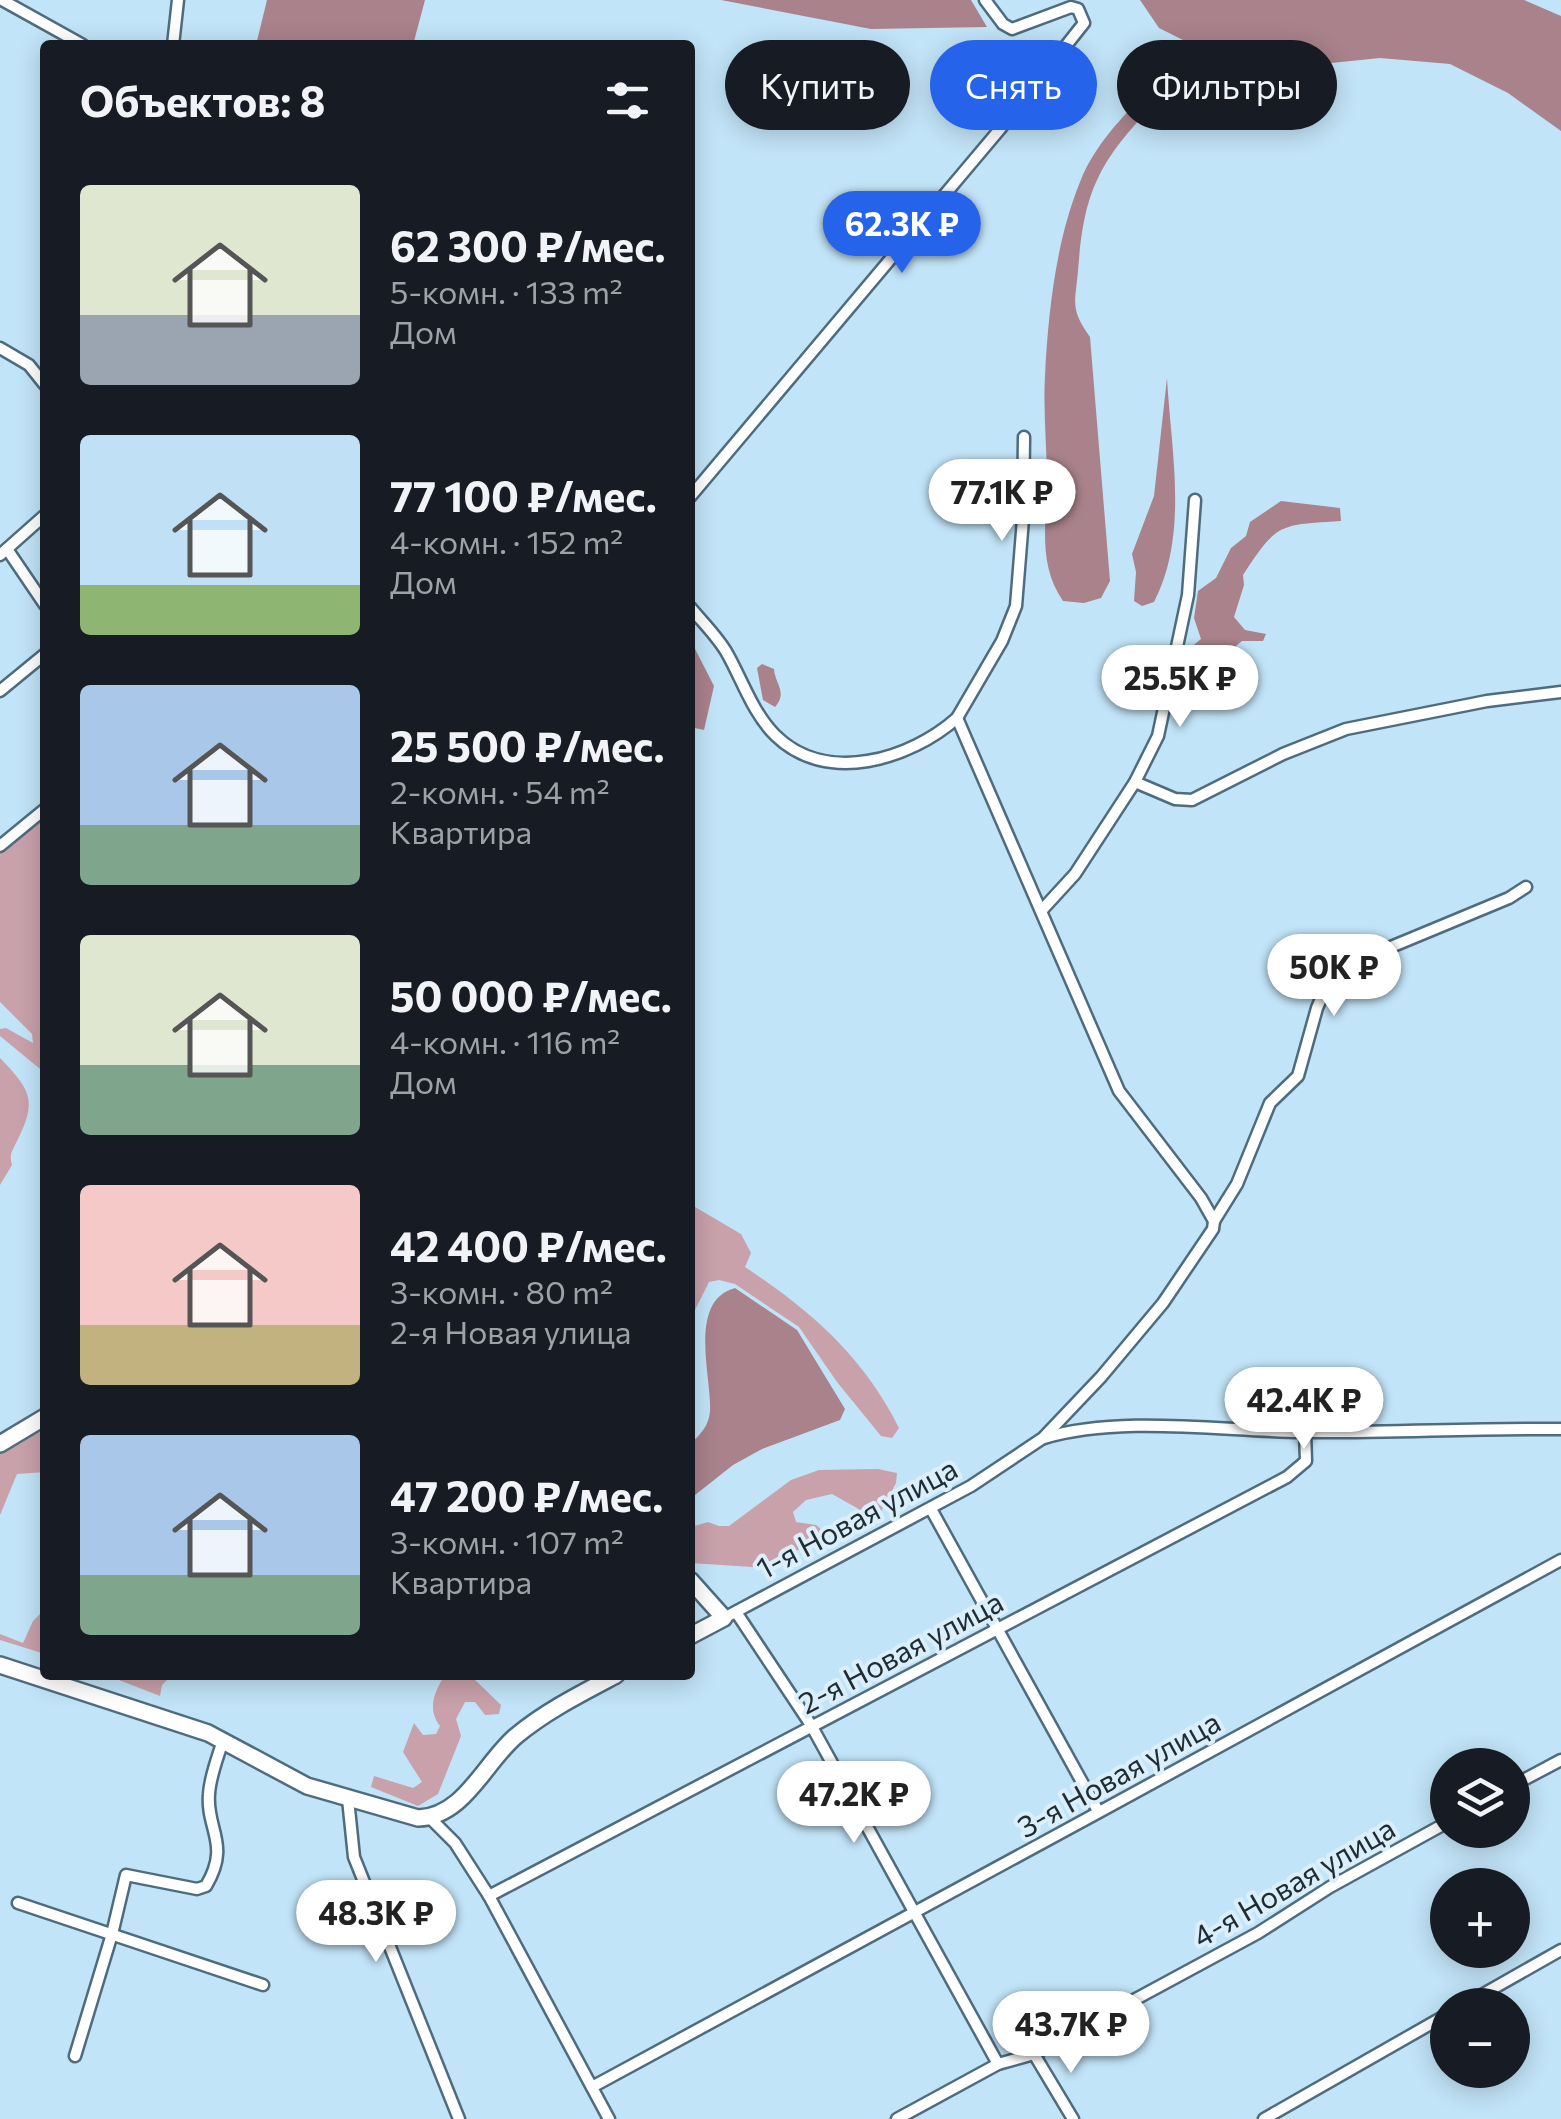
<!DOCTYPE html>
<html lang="ru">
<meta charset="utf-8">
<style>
:root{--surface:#171b24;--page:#242831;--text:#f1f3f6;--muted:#9ea1a6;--accent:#2563eb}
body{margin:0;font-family:Commissioner,sans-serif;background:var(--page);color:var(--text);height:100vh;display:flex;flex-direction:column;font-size:38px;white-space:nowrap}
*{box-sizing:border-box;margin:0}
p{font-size:32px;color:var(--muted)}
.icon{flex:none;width:55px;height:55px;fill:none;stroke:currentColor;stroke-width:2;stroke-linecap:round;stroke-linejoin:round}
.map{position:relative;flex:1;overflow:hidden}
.side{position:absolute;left:40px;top:40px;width:655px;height:1640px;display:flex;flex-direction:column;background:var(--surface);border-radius:10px;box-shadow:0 5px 25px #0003}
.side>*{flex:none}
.guide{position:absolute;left:725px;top:40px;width:685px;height:90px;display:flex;gap:20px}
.controls{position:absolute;left:1430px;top:1748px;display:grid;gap:20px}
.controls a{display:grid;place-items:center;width:100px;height:100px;border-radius:50%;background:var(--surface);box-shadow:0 5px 25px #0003;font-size:50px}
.price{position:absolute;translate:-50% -85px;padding:0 22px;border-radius:35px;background:#fff;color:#222;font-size:32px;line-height:65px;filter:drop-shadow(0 2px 5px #0008)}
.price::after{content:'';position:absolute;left:50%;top:60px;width:30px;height:22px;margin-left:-15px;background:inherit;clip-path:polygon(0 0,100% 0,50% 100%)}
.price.active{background:var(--accent);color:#fff}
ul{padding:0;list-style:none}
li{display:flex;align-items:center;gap:30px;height:250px;padding:0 40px}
li span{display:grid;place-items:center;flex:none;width:280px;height:200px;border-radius:10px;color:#555}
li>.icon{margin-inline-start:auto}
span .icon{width:120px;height:120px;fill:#fffc;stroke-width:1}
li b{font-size:42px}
h2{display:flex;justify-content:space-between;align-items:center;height:120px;padding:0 40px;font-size:42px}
.pill{padding:0 35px;border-radius:45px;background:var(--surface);box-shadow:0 5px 25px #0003;font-size:35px;line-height:90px}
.pill.active{background:var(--accent);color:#fff}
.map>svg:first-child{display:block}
.green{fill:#c8a1aa}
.water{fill:#a9828b}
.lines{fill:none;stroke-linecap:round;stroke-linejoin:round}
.street-casing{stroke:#4e6c7e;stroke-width:15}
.secondary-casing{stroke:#4e6c7e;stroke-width:20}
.street{stroke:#fff;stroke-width:10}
.secondary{stroke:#fff;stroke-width:15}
.labels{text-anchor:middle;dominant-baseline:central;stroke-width:8;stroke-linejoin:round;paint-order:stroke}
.street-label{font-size:30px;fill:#1f2c34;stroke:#dbeffb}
</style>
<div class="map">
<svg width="1561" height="2119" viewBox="0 0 1561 2119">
<rect width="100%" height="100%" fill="#c2e4f8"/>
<g class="green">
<polygon points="45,812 45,1073 0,1036 0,1029 6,1028 33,1043 32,1034 0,1002 0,851"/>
<path d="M0,1058C31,1090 38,1101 16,1143C12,1152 9,1154 12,1165L0,1185Z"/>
<path d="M690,1204L741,1234L751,1253L745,1267C811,1311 863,1356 899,1428L892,1438L881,1436L837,1382L799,1327L735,1284L719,1280L709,1282L690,1320Z"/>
<polygon points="45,1423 45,1472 17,1474 0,1515 0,1451"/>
<polygon points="878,1469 897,1473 896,1483 876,1521 867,1523 857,1508 832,1494 806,1500 793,1512 796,1522 816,1525 823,1531 782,1562 768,1568 690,1563 691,1527 708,1522 719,1526 729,1526 791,1480 819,1470"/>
<polygon points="45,1609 45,1654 0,1640 0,1634 23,1643 33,1621"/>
<polygon points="106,1675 172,1675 162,1685 160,1696"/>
<path d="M445,1675H470L501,1705L499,1714L485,1715L475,1702H465L456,1719L461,1736L438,1794L418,1806L371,1787L374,1776L413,1788L422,1782L403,1752L414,1723L423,1735L436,1734L440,1726C427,1709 434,1692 445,1675Z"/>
</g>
<g class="water">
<polygon points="267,0 425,0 413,45 256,45"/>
<polygon points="721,0 971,0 987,27 871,29"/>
<polygon points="1140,0 1524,0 1561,16 1561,131 1508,93 1450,64 1380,58 1263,70 1217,69 1189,43 1159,28"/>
<path d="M1148,91L1155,96L1154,104C1098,163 1084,191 1078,271C1075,304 1070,309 1090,337L1110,581L1101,598L1084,603L1063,601C1038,565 1046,525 1047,483C1047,448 1043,412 1045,376C1048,313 1056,241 1080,182C1094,146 1121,118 1148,91Z"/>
<path d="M1167,378C1171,451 1189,535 1154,602L1142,606L1134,601L1136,572L1132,554L1154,496Z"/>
<path d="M1281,501L1340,508L1341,521C1280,525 1277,522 1243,575L1244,585L1234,617L1245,630L1266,634L1263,641H1242L1203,673L1182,669L1186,651L1201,639L1194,618L1198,591L1216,578L1231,548L1246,536L1250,522Z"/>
<polygon points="690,639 714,686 704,730 690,727"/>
<path d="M762,664L774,669C775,684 788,692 775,707L763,700L757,668Z"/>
<path d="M735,1288L797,1330L845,1409L840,1420L762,1449L733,1465L690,1499V1444C700,1435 709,1426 710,1411C712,1378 687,1301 735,1288Z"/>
</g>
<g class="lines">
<defs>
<g id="street">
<polyline points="2,0 83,45"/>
<polyline points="173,45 178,0"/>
<polyline points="0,348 29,365 45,385"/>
<polyline points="690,497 1000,129 1084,23 1078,9 1071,7 1012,29 1003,24 985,0"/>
<polyline points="7,549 45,605"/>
<polyline points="0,555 45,515"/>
<path d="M690,607C703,623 719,638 728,655C743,682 753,713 775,735C826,786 911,759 957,718L1002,641L1016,606L1023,519L1024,437"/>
<polyline points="0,691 45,654"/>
<polyline points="1135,782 1175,799 1192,800 1283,754 1346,729 1487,701 1561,692"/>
<polyline points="0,846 45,809"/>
<polyline points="1042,910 1075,874 1135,782 1158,736 1188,595 1195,500"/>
<polyline points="1214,1221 1237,1184 1270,1103 1298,1076 1317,1008 1333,971 1509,898 1526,887"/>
<path d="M1044,1438C1120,1415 1222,1431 1302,1432C1388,1433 1475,1428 1561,1429"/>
<polyline points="931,1509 1098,1811"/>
<polyline points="736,1612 811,1725 998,2064"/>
<polyline points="724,1618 971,1486 1043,1438 1101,1377 1163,1303 1213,1229 1214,1221 1201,1198 1119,1091 957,718"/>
<polyline points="1512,1786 1561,1760"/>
<polyline points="348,1799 354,1857 459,2119"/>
<polyline points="430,1818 455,1843 489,1896 609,2119"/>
<polyline points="489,1896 1287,1477 1306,1461 1305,1432"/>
<polyline points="18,1903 263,1985"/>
<polyline points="1464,2005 1561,1950"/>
<polyline points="1034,2054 1073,2119"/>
<path d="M75,2056L112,1934L126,1875L197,1889L206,1886C231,1844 206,1830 209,1794C210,1776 218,1757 223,1740"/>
<path d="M592,2087C916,1914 1238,1735 1561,1560"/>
<polyline points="897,2119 998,2064 1034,2054 1258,1933 1330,1887 1448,1822"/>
<polyline points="1264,2119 1448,2014"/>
</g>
<g id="secondary">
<polyline points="0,1444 45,1417"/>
<polyline points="690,1580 724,1618 690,1636"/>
<path d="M0,1665L208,1733L307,1786L418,1818C464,1817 485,1762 516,1736C546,1711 582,1693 616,1675"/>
</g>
</defs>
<use href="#street" class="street-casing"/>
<use href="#secondary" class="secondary-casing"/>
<use href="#street" class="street"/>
<use href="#secondary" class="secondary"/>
</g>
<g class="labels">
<g class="street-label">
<text transform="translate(856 1517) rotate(-28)">1-я Новая улица</text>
<text transform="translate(900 1651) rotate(-28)">2-я Новая улица</text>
<text transform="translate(1118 1773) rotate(-29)">3-я Новая улица</text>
<text transform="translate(1293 1881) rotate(-30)">4-я Новая улица</text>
</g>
</g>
</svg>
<div class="controls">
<a><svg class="icon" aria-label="layers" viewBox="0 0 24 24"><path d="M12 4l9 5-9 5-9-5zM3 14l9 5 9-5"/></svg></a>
<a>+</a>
<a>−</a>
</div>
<b class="price active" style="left:902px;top:276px">62.3K ₽</b>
<b class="price" style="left:1002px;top:544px">77.1K ₽</b>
<b class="price" style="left:1180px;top:730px">25.5K ₽</b>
<b class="price" style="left:1334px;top:1019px">50K ₽</b>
<b class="price" style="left:1304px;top:1452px">42.4K ₽</b>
<b class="price" style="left:854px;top:1846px">47.2K ₽</b>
<b class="price" style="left:376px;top:1965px">48.3K ₽</b>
<b class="price" style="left:1071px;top:2076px">43.7K ₽</b>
<div class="guide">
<a class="pill">Купить</a>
<a class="pill active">Снять</a>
<a class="pill">Фильтры</a>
</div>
<section class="side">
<h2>Объектов: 8<svg class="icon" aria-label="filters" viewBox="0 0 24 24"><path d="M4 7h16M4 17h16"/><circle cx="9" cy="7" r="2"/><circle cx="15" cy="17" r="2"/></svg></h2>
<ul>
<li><span style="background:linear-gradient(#dfe7d0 65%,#9aa5b1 0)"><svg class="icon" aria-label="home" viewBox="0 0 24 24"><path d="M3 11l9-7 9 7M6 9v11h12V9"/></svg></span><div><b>62 300 ₽/мес.</b><p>5-комн. · 133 m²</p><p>Дом</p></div></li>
<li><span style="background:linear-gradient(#bfe0f5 75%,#8fb573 0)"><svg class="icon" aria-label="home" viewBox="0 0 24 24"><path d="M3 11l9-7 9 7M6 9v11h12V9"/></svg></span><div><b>77 100 ₽/мес.</b><p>4-комн. · 152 m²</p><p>Дом</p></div></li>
<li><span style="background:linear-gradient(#a9c7e8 70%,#7fa58c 0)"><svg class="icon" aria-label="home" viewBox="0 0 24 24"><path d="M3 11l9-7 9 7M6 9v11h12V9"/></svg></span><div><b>25 500 ₽/мес.</b><p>2-комн. · 54 m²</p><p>Квартира</p></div></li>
<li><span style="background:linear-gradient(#dfe7d0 65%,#7fa58c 0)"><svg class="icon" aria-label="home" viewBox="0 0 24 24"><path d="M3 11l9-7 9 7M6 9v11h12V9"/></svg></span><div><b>50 000 ₽/мес.</b><p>4-комн. · 116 m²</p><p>Дом</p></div></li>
<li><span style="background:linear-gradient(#f6c9c9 70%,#c2b280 0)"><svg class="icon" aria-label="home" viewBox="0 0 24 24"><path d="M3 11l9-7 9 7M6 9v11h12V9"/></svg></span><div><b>42 400 ₽/мес.</b><p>3-комн. · 80 m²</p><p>2-я Новая улица</p></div></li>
<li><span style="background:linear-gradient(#a9c7e8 70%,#7fa58c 0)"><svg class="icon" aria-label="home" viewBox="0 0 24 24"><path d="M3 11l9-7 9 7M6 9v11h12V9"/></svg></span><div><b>47 200 ₽/мес.</b><p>3-комн. · 107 m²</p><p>Квартира</p></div></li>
</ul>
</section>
</div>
